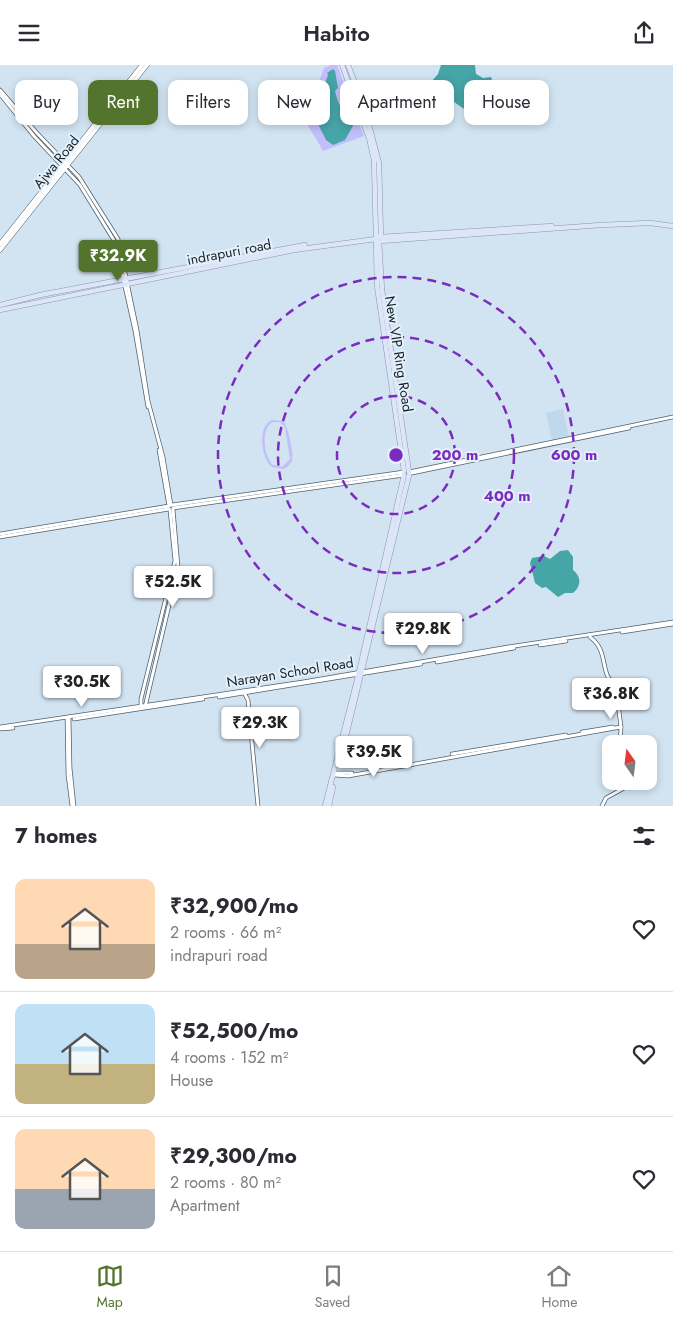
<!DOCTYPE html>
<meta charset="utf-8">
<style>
:root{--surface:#fff;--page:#f7f7f7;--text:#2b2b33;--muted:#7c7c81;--line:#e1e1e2;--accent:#52742c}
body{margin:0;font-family:Jost,sans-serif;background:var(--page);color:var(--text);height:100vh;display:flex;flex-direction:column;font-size:19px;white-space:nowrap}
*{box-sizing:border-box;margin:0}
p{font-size:16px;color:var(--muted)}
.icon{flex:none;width:28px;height:28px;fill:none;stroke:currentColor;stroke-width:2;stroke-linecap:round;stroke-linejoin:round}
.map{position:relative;height:741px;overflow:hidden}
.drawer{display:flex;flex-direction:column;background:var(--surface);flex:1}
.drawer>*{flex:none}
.top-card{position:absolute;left:15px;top:15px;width:644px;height:45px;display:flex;gap:10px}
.needle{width:32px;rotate:346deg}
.controls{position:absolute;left:602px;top:670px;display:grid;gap:10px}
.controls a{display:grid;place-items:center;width:55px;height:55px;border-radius:10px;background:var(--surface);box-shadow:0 2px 8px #0003;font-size:25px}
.price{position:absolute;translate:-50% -42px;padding:0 11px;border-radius:5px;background:#fff;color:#222;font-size:16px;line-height:32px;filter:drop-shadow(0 1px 2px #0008)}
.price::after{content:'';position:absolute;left:50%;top:30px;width:15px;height:11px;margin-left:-8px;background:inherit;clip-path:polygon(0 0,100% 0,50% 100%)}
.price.on{background:var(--accent);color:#fff}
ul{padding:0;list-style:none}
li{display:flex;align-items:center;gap:15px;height:125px;padding:0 15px}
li+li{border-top:1px solid var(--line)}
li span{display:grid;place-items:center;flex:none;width:140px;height:100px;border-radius:10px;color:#555}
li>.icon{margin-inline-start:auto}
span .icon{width:60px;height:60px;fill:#fffc;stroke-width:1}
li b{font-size:21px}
h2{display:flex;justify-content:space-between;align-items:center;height:60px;padding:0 15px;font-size:21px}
.tag{padding:0 18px;border-radius:10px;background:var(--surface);box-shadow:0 2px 8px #0003;font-size:18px;line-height:45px}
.tag.on{background:var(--accent);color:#fff}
header{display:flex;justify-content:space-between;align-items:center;height:65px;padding:0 15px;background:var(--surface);font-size:22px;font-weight:600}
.menu{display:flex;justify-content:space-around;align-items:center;height:70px;border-top:1px solid var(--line);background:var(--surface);font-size:14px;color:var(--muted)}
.menu a{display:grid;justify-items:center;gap:2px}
.menu .on{color:var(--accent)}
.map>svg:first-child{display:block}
.built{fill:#c0d8eb}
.green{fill:#c1befb;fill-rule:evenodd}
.water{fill:#45a5a7}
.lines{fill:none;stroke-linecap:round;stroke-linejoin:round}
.tertiary-casing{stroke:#505f6b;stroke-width:4.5}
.secondary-casing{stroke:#505f6b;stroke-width:5}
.primary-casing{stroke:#8996ac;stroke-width:5.5}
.tertiary{stroke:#fff;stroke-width:3}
.secondary{stroke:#fff;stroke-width:4}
.primary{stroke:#dde6f8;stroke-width:4.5}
.ring{fill:none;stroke:#7b2cbf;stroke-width:2.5;stroke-dasharray:9 6}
.labels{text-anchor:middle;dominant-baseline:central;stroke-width:4;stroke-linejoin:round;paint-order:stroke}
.street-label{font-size:14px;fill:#192025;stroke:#e2f0fc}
.centre{fill:#7b2cbf;stroke:#e2f0fc;stroke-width:2.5}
.ring-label{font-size:15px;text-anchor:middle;font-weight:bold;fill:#7b2cbf;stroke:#e2f0fc;stroke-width:4;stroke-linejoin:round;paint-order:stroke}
</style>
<header><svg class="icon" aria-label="menu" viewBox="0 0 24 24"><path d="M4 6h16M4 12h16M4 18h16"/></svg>Habito<svg class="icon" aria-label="share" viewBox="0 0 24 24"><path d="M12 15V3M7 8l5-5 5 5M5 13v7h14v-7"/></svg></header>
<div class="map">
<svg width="673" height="741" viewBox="0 0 673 741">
<rect width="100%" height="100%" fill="#d2e4f2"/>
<polygon class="built" points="563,344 569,373 552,377 546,348"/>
<g class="green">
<path d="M331,0H337L364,71L323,86C315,70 304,57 297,41L313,33L324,3Z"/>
<path d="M272,355L283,356C288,361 294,389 292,396C290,400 286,403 283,404L272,402C261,393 257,361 272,355ZM273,357H280L285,362L290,394L282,402L273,400C264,392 260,363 273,357Z"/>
</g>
<g class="water">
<polygon points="441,0 475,0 476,9 483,13 491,12 493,18 471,26 468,31 472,42 467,46 454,37 449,30 439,29 433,26 431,17 438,9"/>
<path d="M333,4L335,6L338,23L335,26C338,39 343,50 354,59L345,75L333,80L326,75L317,57L307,55L300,47L307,39L319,36L328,10L327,8Z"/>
<path d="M568,485L573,492V505C581,511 582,521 573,528H565L558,532L546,522L542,523L535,518L530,498L532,493L544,491L550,494L560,486Z"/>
</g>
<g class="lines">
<defs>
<g id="tertiary">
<polyline points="0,25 36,67 79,112 118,174 137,265 148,336 163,392 171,440"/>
<polyline points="0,29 34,71 80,120 115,177 135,266 148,342"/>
<polyline points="159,385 169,441"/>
<polyline points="409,407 673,352"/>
<polyline points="412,408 629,363"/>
<polyline points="172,440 404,407"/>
<polyline points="173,443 404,410"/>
<polyline points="0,469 169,441"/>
<polyline points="0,472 169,444"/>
<polyline points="622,567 673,559"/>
<path d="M590,572C610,587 598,606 616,623L621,662L620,679"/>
<polyline points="540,580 566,576"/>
<polyline points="437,597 514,583"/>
<polyline points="243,626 248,635 258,741"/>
<polyline points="219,632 421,599"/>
<polyline points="145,642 178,502 173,444"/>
<polyline points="141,643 141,634 175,496 170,445"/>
<polyline points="69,652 70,703 74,741"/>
<polyline points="67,653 68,710 72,741"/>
<polyline points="74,654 203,634"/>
<polyline points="0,662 303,617 508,582 673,557"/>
<polyline points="0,664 13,663"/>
<polyline points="582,667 613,662"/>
<polyline points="452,689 566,670"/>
<polyline points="334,708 352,708"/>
<polyline points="334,710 348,711 621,662"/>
<polyline points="602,741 606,733 626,722 624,716"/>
</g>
<g id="secondary">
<polyline points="0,179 142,0"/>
<polyline points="0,185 147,0"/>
</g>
<g id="primary">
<polyline points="342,0 369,73 374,95 376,172"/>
<polyline points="348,0 364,41 379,98 381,174 376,175 376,172 380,171"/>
<polyline points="381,172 552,161"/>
<polyline points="376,175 377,221 404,406"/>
<polyline points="379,176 382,225 409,407"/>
<polyline points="380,176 601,160 650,158 673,161"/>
<polyline points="0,240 40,230 305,180"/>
<polyline points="0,245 294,185 376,174"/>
<polyline points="340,696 409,410"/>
<polyline points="325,741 359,607 404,410"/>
<polyline points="329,741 333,722"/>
</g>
</defs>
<use href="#tertiary" class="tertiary-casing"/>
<use href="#secondary" class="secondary-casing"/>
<use href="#primary" class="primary-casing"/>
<use href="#tertiary" class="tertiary"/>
<use href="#secondary" class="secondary"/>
<use href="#primary" class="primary"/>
</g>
<g class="ring">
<circle cx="396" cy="390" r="59"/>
<circle cx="396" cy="390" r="118"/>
<circle cx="396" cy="390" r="178"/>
</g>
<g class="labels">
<g class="street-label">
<text transform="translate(56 97) rotate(-51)">Ajwa Road</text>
<text transform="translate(229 187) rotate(-11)">indrapuri road</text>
<text transform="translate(399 289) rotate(81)">New VIP Ring Road</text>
<text transform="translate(290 607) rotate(-9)">Narayan School Road</text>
</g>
</g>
<circle cx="396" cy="390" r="8" class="centre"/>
<g class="ring-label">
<text x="455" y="395">200 m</text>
<text x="574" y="395">600 m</text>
<text x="507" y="436">400 m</text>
</g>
</svg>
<div class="controls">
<a><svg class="needle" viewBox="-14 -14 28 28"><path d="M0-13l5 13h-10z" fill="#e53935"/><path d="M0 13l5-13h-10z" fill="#7c7c81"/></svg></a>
</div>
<b class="price on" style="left:118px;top:217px">₹32.9K</b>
<b class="price" style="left:173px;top:543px">₹52.5K</b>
<b class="price" style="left:423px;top:590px">₹29.8K</b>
<b class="price" style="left:82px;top:643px">₹30.5K</b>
<b class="price" style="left:611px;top:655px">₹36.8K</b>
<b class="price" style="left:260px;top:684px">₹29.3K</b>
<b class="price" style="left:374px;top:713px">₹39.5K</b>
<div class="top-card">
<a class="tag">Buy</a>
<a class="tag on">Rent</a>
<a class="tag">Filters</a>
<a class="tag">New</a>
<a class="tag">Apartment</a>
<a class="tag">House</a>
</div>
</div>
<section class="drawer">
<h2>7 homes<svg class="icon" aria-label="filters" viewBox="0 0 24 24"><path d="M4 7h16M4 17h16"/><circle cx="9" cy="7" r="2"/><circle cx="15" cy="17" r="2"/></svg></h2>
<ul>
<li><span style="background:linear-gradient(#ffd9b3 65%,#b9a48a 0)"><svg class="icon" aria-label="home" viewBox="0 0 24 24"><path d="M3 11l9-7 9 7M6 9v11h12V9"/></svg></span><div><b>₹32,900/mo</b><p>2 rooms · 66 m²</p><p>indrapuri road</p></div><svg class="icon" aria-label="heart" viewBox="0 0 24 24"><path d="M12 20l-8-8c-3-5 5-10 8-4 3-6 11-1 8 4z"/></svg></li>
<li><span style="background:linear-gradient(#bfe0f5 60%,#c2b280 0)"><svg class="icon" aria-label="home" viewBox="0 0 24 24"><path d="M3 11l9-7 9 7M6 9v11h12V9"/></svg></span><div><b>₹52,500/mo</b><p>4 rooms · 152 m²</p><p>House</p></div><svg class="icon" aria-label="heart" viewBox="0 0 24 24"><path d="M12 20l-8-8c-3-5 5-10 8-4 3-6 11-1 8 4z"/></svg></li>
<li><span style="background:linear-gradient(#ffd9b3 60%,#9aa5b1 0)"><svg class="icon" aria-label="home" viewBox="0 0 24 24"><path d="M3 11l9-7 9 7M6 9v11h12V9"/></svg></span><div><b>₹29,300/mo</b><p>2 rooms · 80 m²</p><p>Apartment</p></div><svg class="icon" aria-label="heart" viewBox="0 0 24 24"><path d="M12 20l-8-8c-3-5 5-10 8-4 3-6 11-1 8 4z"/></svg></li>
</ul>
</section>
<nav class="menu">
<a class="on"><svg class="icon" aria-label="map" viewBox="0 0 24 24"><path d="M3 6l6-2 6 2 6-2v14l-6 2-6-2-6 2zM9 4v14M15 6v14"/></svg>Map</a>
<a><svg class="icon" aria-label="saved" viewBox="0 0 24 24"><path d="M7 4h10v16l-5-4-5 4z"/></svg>Saved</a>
<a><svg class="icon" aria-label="home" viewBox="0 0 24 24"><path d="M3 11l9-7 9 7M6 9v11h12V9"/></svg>Home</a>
</nav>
